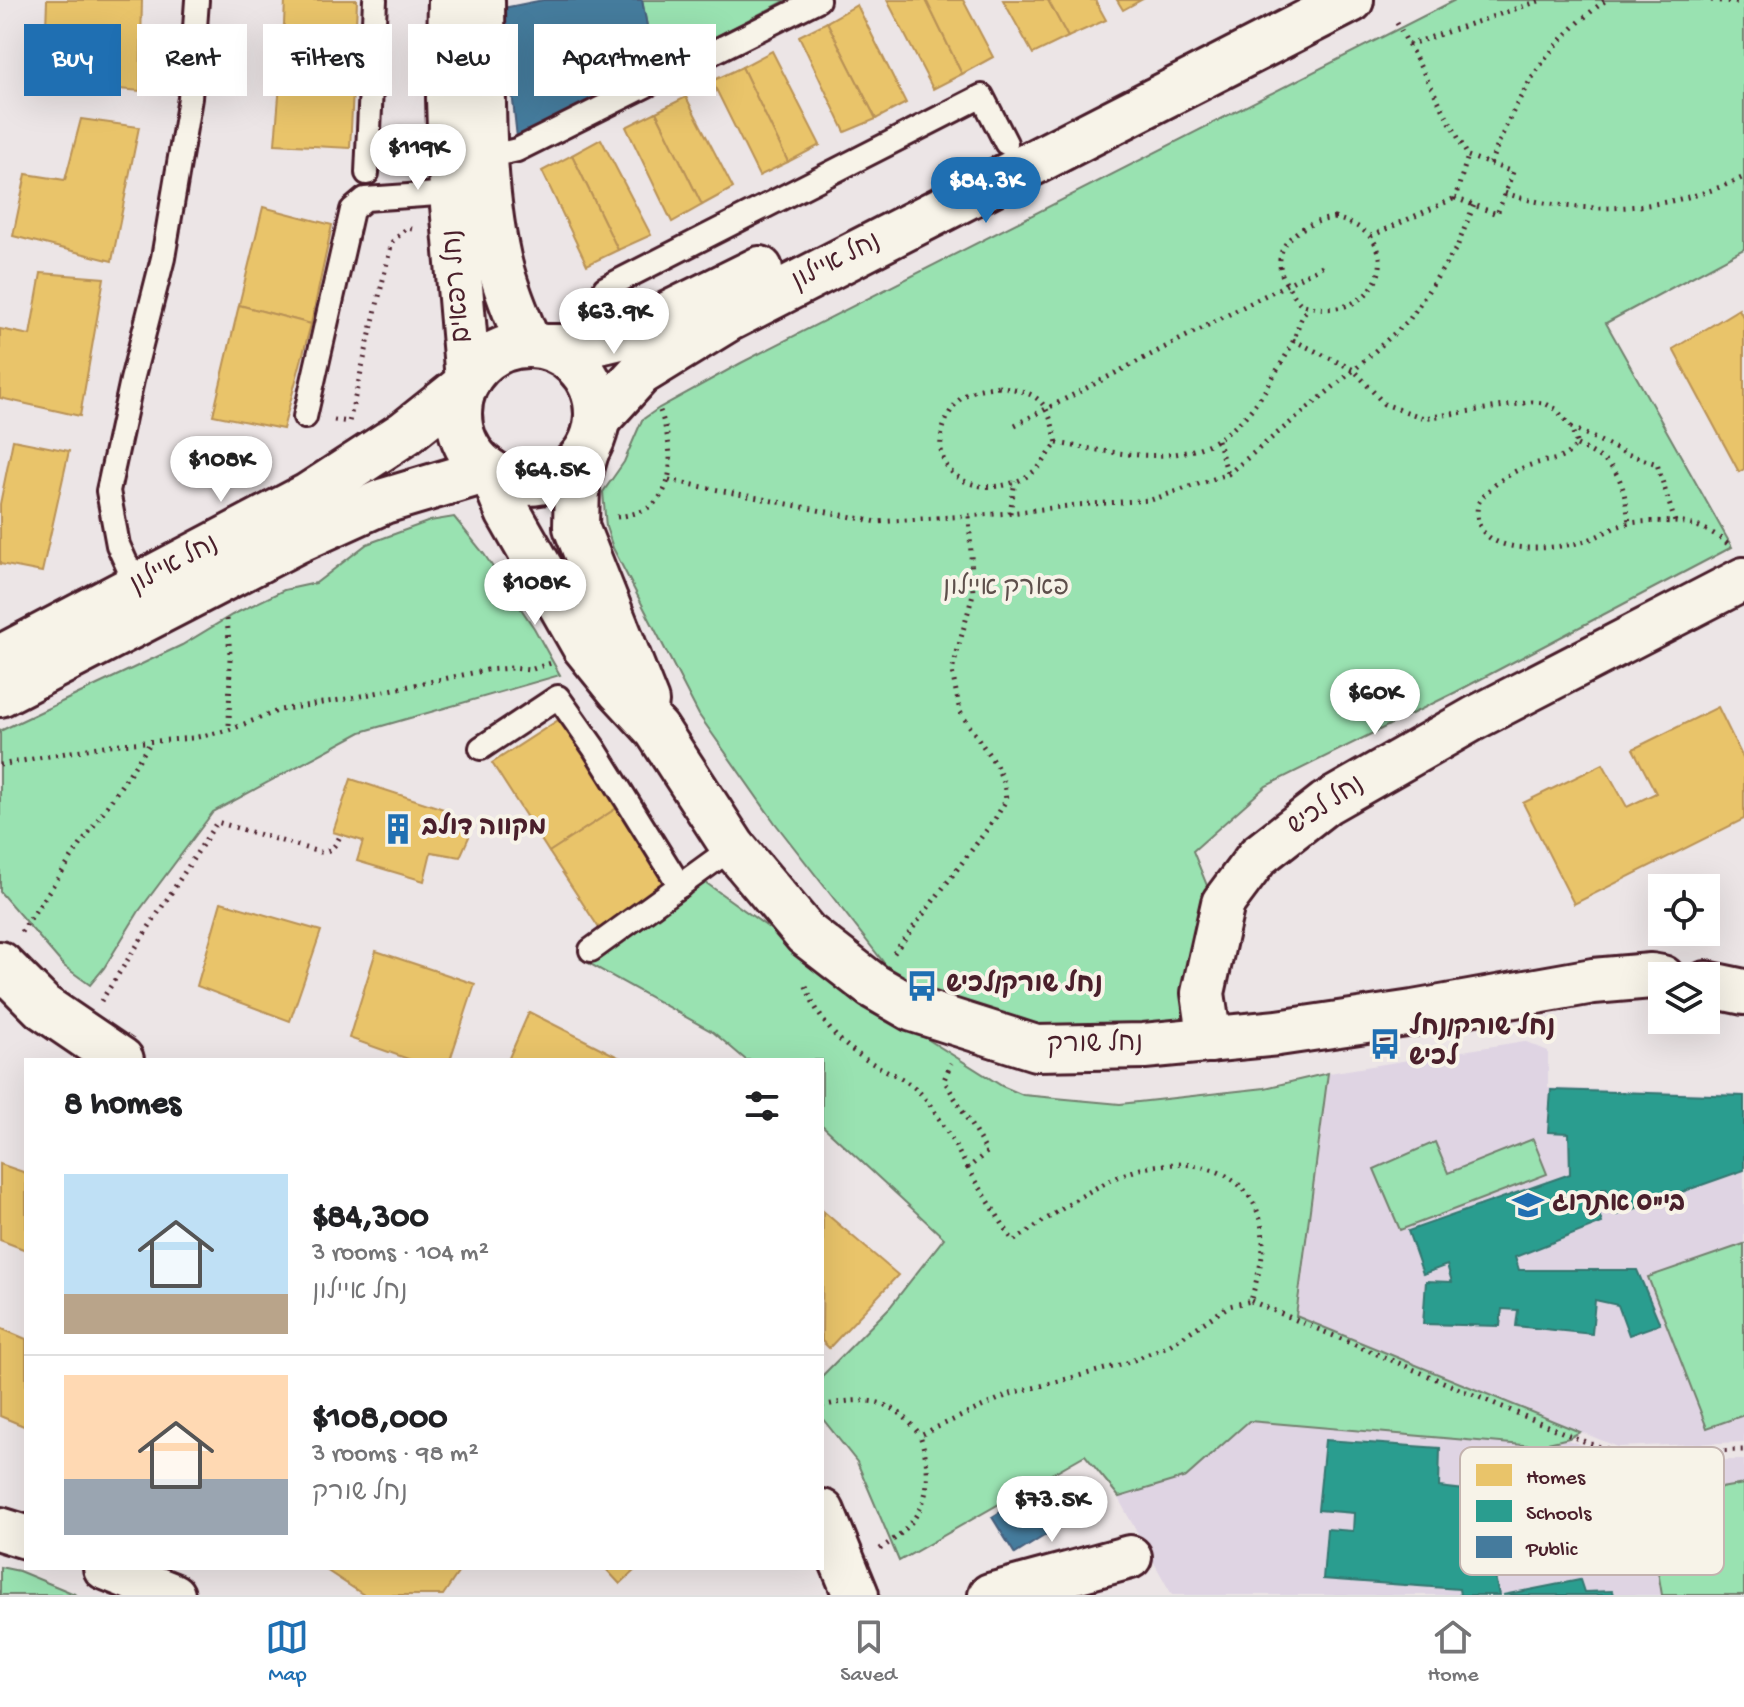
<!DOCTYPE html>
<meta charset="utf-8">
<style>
:root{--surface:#fff;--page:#f6f6f6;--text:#202124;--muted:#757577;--line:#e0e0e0;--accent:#1f6fb2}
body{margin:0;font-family:"Gochi Hand","Playpen Sans Hebrew",sans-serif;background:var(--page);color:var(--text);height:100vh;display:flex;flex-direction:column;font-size:30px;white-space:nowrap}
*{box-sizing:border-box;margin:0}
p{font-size:26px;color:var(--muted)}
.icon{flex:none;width:44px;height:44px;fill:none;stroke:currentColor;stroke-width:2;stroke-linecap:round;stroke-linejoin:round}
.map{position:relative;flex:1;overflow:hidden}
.panel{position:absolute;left:24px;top:1058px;width:800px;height:512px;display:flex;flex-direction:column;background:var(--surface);border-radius:0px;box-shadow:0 8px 32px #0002}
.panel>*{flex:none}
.guide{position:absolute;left:24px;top:24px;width:800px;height:72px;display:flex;gap:16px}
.tools{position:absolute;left:1648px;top:874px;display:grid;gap:16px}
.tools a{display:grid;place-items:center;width:72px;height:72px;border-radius:0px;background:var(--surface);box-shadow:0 8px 32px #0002;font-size:40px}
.price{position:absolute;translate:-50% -68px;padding:0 18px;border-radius:28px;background:#fff;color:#222;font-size:26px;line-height:52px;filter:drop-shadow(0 2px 4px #0008)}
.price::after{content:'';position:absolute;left:50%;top:48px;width:24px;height:18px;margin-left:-12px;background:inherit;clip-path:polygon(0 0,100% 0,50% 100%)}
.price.selected{background:var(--accent);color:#fff}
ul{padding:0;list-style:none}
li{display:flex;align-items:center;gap:24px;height:200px;padding:0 40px}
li+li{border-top:2px solid var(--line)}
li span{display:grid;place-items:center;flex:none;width:224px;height:160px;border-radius:0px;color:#555}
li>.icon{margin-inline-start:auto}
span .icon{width:96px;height:96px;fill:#fffc;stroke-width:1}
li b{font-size:34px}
h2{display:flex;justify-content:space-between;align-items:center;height:96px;padding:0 40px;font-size:34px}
.tag{padding:0 28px;border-radius:0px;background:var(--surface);box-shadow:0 8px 32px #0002;font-size:28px;line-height:72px}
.tag.selected{background:var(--accent);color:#fff}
.tabs{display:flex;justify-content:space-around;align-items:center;height:112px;border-top:2px solid var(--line);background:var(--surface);font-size:22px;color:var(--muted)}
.tabs a{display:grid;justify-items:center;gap:4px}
.tabs .selected{color:var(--accent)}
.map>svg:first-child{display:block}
.built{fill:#dfd4e3}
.green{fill:#99e2b1;stroke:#72806e;stroke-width:2}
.homes{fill:#e9c46a;stroke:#b99257;stroke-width:2}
.schools{fill:#2a9d8f;stroke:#347771;stroke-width:2}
.public{fill:#457b9d;stroke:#465f7b;stroke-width:2}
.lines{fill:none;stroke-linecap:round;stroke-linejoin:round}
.service-casing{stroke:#4a1f2b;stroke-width:28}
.minor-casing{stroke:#4a1f2b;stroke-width:48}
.tertiary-casing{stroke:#4a1f2b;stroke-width:50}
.path{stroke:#4a1f2b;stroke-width:5;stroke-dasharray:2 6;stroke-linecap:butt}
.service{stroke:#f7f3e8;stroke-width:22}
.minor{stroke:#f7f3e8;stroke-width:42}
.tertiary{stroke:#f7f3e8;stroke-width:44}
.path-bridge{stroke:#4a1f2b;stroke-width:5;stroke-dasharray:2 6;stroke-linecap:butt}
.labels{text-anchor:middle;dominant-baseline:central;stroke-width:8;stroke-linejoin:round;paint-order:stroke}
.street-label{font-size:26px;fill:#4a1f2b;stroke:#f7f3e8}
.park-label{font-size:26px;fill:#5e504c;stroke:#f7f3e8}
.poi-label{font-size:26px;font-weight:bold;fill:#4a1f2b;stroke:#f7f3e8;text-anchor:start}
.key{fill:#f7f3e8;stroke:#c3b3af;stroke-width:2}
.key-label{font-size:22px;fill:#4a1f2b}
</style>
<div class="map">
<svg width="1744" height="1595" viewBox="0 0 1744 1595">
<rect width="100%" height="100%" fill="#ece5e6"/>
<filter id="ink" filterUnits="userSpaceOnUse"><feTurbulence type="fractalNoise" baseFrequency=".0125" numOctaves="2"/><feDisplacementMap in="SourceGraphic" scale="16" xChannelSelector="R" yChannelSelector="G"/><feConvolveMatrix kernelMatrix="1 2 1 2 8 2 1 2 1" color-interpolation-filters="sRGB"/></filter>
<g filter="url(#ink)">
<g class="built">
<polygon points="1524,1041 1548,1051 1548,1088 1744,1094 1744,1442 1618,1447 1297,1316 1329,1073"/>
<polygon points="1249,1421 1531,1445 1566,1439 1620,1461 1744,1460 1744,1595 1172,1595 1118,1498 1188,1475"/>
</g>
<g class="green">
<polygon points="642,0 787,0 655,68"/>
<polygon points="1455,0 1744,0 1744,249 1606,323 1732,547 1456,692 1266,786 1193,851 1212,898 1196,1024 1039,1030 922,992 888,968 775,823 699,715 613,548 606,527 603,492 624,462 642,420 659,408 741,363"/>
<polygon points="454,517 484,554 534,628 560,675 361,732 213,812 139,911 104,968 90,985 64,966 0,892 0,731 182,645 232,615 284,590 316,583 367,544 430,521"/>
<polygon points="702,880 905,1025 1002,1086 1023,1095 1120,1104 1265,1088 1328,1073 1296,1316 1580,1432 1569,1438 1535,1446 1249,1421 1186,1477 1119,1497 1085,1455 899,1561 857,1462 822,1418 822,1376 890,1307 944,1238 822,1125 822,1060 746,1060 713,1032 581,959"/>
<polygon points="1533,1139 1547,1174 1400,1230 1374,1169 1435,1142 1448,1173"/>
<polygon points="1744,1244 1744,1415 1707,1428 1648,1277"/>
<polygon points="1744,1484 1744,1595 1662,1595 1646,1501"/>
<polygon points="0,1567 19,1571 77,1595 0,1595"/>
</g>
<g class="homes">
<polygon points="47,0 142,0 140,91 44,82"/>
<polygon points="285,0 357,0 355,52 283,48"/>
<polygon points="887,0 926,0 962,74 933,89"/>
<polygon points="926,0 963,0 993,57 962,74"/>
<polygon points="1003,0 1048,0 1068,37 1033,54"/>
<polygon points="1048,0 1095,0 1106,20 1068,37"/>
<polygon points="1117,0 1141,0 1123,10"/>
<polygon points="857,5 906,103 876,119 827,22"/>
<polygon points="827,22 876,119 845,132 799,36"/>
<polygon points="283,48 355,52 350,148 275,144"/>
<polygon points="772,51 820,145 788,162 742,67"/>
<polygon points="742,67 788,162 759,176 712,81"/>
<polygon points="686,97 733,188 702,205 656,112"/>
<polygon points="656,112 702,205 672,222 626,127"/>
<polygon points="81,119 139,127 112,261 13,236 26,174 65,180"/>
<polygon points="601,139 651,235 618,250 572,155"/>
<polygon points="572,155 618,250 587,265 542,171"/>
<polygon points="263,207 332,225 311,324 239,305"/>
<polygon points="41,273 104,278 80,416 0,398 0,329 30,335"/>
<polygon points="239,305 311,324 283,429 213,415"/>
<polygon points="1739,309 1744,319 1744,469 1739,472 1673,349"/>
<polygon points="13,440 69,451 42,572 0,564 0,504"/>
<polygon points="1718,707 1744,760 1744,819 1574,904 1523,803 1603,764 1627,807 1656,793 1633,749"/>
<polygon points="560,719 617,808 549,852 492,763"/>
<polygon points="351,779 447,810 441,822 460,826 469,837 460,857 431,852 424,881 357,861 363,841 333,832"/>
<polygon points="617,808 666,884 599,928 549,852"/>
<polygon points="221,902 321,931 290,1021 197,986"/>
<polygon points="376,951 475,984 450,1060 411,1060 349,1038"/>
<polygon points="529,1012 624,1060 508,1060"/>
<polygon points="0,1164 26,1173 26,1250 0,1240"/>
<polygon points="823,1211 898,1275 829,1348 822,1341"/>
<polygon points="0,1328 26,1339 26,1427 0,1416"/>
<polygon points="323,1568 451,1568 458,1573 443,1595 364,1595"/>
<polygon points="605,1568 637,1568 620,1584"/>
</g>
<g class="schools">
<polygon points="1551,1090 1744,1096 1744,1170 1617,1215 1606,1188 1592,1193 1602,1223 1515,1257 1519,1270 1637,1270 1660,1324 1629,1335 1618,1305 1595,1300 1592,1334 1516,1326 1518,1310 1502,1309 1500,1326 1423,1324 1426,1281 1452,1282 1447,1265 1423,1274 1408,1231 1570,1174 1569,1133 1548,1132"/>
<polygon points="1325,1440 1440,1448 1439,1487 1474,1491 1469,1466 1583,1447 1594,1500 1566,1505 1567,1521 1486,1536 1499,1595 1460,1595 1459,1589 1323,1579 1327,1529 1353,1531 1354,1513 1318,1510"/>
<polygon points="1580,1580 1584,1592 1612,1591 1613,1595 1503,1595"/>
</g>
<g class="public">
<polygon points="543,0 642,0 655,68 517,138 503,8"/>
<polygon points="1038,1489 1060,1526 1015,1554 992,1517"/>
</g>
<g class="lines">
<defs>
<g id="service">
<polyline points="487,157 517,150 818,0"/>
<polyline points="367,173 375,0"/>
<polyline points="605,288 982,96 1006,143"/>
<polyline points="305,417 352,210 365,199 452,193"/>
<polyline points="137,587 118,545 108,491 132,380 163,258 190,98 197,0"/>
<polyline points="481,748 558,697 594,748 680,886"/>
<polyline points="591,950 733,847"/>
</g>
<g id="minor">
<polyline points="1210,1041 1203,993 1223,903 1258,856 1326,803 1475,718 1744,579"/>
<polyline points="0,1529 26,1537"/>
<polyline points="105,1568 173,1595"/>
<polyline points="990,1595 1130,1557"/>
</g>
<g id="tertiary">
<polyline points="451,0 449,98 452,193 468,380"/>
<path d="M482,0C483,84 480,176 498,258C505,288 517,316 529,345"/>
<circle cx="528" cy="414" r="69"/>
<polyline points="547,347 578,347 624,336 760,269"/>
<polyline points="597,420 640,373 728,319 1351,0"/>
<polyline points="586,452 577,483 576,527 646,702"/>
<polyline points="492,473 508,512 585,647 619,689 657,730 733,847 806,934 873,986 913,1009 1036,1048 1144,1046 1278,1033 1413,1013 1593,981 1651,976 1662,978"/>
<polyline points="0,658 308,496 405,433 464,386"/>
<polyline points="0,694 296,541 384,501 488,470"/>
<polyline points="0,964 43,1007 121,1060"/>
<polyline points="1706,984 1744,992"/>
<polyline points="822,1512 856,1595"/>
</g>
</defs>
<use href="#service" class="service-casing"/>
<use href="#minor" class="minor-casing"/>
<use href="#tertiary" class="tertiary-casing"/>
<g class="path">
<polyline points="1711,0 1744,3"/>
<polyline points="1397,23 1468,156"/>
<polyline points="1408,45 1542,0"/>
<polygon points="1468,156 1513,172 1497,214 1455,198"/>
<path d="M1490,164C1518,94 1544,46 1606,0"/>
<path d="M1505,193C1580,218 1672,211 1744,177"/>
<path d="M1334,218C1412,235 1381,317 1318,308C1312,307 1305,306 1300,303C1295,298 1290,289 1286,283C1265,246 1302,222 1334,218Z"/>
<polyline points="1371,236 1455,198"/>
<path d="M1293,340L1354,370L1384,404L1424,418L1532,402L1544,403L1556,409L1571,427L1577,445C1558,464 1557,457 1534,464C1515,469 1496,482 1483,496C1476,503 1476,515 1479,524C1491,557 1558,549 1585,541C1601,536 1615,525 1631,523C1644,521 1661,521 1674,522C1695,523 1713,531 1729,545"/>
<path d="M998,386C1042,393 1047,401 1057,443C1051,450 1045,461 1038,468C993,508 917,480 948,416C954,404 961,396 974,391C981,388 991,388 998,386Z"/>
<polyline points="334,420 349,422 392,242 407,228 412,229"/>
<polyline points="1571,427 1627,454 1657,464 1675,522"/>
<polyline points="1217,440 1228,474"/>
<path d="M1057,443C1153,460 1218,475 1273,377C1280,365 1289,352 1294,339C1299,326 1299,318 1309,307"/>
<path d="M1577,445C1620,465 1623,478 1629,523"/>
<polyline points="669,480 877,522 1010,513 1076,505 1151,500 1228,474 1354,370 1409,320 1457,247 1474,205"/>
<polyline points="1010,513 1015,481"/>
<path d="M617,517C625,516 634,514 642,511C682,493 671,440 659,408"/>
<polyline points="227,619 230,654 229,730"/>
<polyline points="0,765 109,745 193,738 229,730 280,710 346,699 487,670 512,668 530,670 551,663"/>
<polyline points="21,932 151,742"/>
<polyline points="894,953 995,819 1006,800 1004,783 996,765 960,712 952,671 973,594 969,515"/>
<path d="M806,986C821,1026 842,1047 879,1067C893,1074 911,1082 921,1094C940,1115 953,1144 968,1168"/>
<path d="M101,1001L217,822L319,852C332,852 336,845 341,834"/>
<polyline points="1251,1301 1588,1443 1619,1453 1744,1450"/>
<path d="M822,1406C865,1396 893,1397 920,1435"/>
<path d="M880,1549C927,1519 936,1486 920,1435L1010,1394L1124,1364L1170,1345L1229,1306L1251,1301C1255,1284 1262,1265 1263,1247C1265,1164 1180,1149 1118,1177C1081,1193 1047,1220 1013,1241L968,1168L987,1152L944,1080L951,1063"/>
</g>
<use href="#service" class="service"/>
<use href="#minor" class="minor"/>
<use href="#tertiary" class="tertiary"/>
<polyline class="path-bridge" points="1015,425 1324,265"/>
</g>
</g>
<defs>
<symbol id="building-bare" viewBox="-9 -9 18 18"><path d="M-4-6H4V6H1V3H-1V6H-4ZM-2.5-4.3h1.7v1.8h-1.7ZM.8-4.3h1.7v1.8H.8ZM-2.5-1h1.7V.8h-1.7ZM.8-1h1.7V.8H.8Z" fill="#1f6fb2" stroke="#f7f3e8" stroke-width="2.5" paint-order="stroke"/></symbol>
<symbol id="bus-bare" viewBox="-9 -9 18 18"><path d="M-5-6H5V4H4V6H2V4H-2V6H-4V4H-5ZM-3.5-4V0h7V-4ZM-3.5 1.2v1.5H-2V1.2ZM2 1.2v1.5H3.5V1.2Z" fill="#1f6fb2" stroke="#f7f3e8" stroke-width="2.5" paint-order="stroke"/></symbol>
<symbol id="school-bare" viewBox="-9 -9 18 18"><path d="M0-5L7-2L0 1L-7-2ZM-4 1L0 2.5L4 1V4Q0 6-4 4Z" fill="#1f6fb2" stroke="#f7f3e8" stroke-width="2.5" paint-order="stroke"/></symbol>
</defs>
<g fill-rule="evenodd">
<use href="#building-bare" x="376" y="807" width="44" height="44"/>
<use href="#bus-bare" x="900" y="964" width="44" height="44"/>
<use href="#bus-bare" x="1363" y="1022" width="44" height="44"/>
<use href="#school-bare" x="1506" y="1183" width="44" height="44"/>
</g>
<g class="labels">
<g class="street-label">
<text transform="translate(837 263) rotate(-27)">נחל איילון</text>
<text transform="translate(459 286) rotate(-95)">נחל רפאים</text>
<text transform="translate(175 566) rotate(-28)">נחל איילון</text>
<text transform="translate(1327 807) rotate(-34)">נחל לכיש</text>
<text transform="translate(1095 1046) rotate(-1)">נחל שורק</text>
</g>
<g class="park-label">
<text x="1006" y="589">פארק איילון</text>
</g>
<g class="poi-label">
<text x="422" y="829">מקווה דולב</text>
<text x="946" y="986">נחל שורק/לכיש</text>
<text x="1409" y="1029">נחל שורק/נחל<tspan x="1409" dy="30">לכיש</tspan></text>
<text x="1552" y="1205">בי"ס אתרוג</text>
</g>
</g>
<rect x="1460" y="1447" width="264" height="128" rx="12" class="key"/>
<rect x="1476" y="1464" width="36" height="22" fill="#e9c46a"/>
<rect x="1476" y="1500" width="36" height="22" fill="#2a9d8f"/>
<rect x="1476" y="1536" width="36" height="22" fill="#457b9d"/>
<g class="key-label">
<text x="1526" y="1483">Homes</text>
<text x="1526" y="1519">Schools</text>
<text x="1526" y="1555">Public</text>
</g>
</svg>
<div class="tools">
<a><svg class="icon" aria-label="locate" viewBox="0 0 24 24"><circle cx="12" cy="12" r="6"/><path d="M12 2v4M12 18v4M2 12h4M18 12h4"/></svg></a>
<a><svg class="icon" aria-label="layers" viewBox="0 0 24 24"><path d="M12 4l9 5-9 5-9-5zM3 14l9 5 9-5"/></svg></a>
</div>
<b class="price" style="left:418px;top:192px">$119K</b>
<b class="price selected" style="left:986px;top:225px">$84.3K</b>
<b class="price" style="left:614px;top:356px">$63.9K</b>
<b class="price" style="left:221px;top:504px">$108K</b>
<b class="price" style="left:551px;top:514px">$64.5K</b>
<b class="price" style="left:535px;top:627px">$108K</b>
<b class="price" style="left:1375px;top:737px">$60K</b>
<b class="price" style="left:1052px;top:1544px">$73.5K</b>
<div class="guide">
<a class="tag selected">Buy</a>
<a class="tag">Rent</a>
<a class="tag">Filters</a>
<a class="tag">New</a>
<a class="tag">Apartment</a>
</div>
<section class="panel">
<h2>8 homes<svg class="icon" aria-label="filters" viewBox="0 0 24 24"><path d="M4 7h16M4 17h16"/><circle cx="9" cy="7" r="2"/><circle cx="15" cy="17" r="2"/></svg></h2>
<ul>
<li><span style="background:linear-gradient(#bfe0f5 75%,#b9a48a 0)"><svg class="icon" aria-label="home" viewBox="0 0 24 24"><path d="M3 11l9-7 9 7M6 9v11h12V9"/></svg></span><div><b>$84,300</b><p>3 rooms · 104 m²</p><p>נחל איילון</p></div></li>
<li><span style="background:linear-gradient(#ffd9b3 65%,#9aa5b1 0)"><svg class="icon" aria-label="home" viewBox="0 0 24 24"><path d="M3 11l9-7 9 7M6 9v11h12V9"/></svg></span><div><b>$108,000</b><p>3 rooms · 98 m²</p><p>נחל שורק</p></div></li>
</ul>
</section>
</div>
<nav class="tabs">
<a class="selected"><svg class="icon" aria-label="map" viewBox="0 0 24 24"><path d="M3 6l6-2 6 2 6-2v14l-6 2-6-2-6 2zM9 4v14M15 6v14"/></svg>Map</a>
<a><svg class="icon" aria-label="saved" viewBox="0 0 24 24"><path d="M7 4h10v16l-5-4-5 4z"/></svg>Saved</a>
<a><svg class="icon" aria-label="home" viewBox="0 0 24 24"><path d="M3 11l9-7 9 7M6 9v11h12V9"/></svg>Home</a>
</nav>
